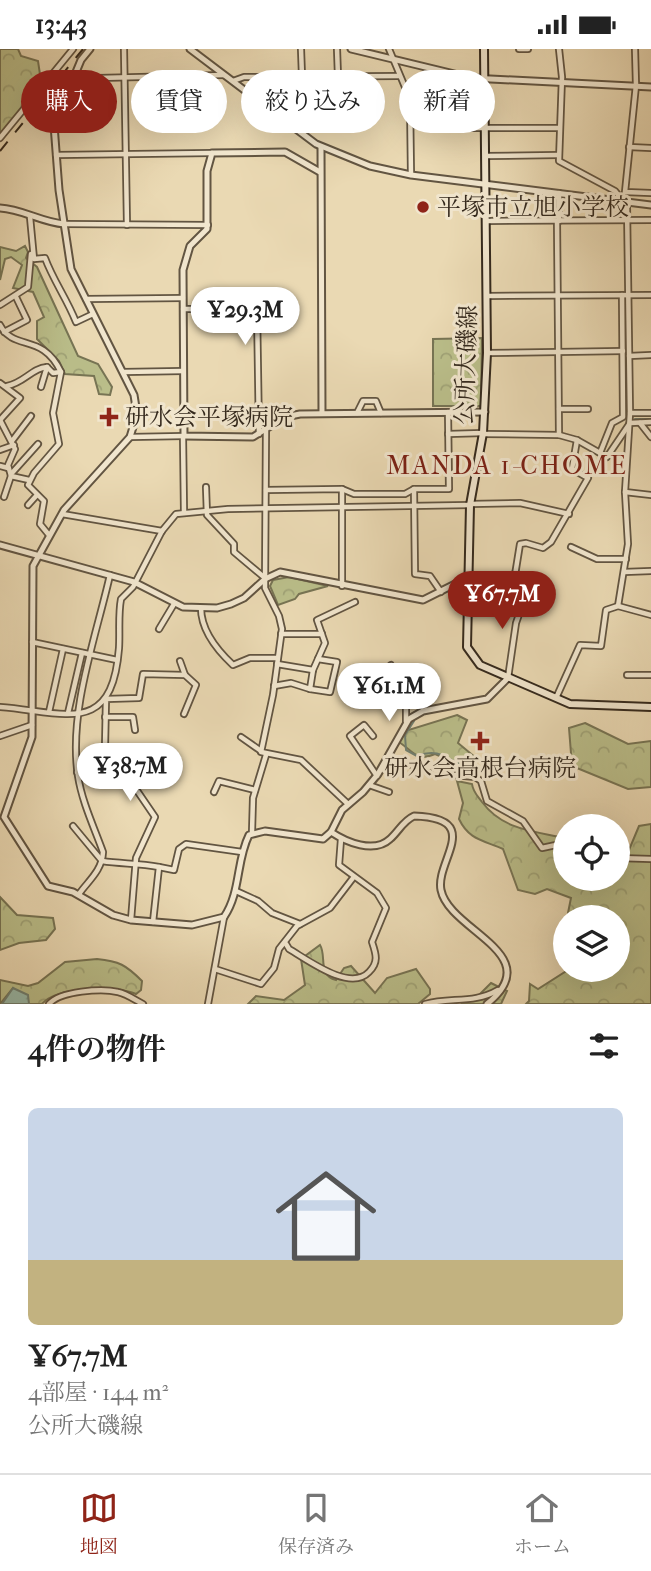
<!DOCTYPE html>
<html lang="ja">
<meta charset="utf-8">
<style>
:root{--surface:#fff;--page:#f6f6f6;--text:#222;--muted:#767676;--line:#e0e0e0;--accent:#8f2418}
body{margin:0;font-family:"IM FELL French Canon","Noto Serif JP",serif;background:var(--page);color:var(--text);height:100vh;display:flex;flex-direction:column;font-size:26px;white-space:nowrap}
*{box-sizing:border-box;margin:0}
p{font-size:23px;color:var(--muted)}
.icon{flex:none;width:38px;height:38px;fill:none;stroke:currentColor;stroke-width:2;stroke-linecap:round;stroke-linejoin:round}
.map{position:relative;height:955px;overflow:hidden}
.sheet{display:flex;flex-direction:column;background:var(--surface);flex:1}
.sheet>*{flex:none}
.top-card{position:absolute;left:21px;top:21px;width:609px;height:63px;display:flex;gap:14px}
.buttons{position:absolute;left:553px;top:765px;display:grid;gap:14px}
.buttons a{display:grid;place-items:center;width:77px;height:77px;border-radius:50%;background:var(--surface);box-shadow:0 7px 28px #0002;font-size:35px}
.price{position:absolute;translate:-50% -60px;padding:0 16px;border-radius:24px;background:#fff;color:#222;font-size:23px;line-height:46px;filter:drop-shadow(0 2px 4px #0008)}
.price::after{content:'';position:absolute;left:50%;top:42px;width:21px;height:16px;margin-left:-10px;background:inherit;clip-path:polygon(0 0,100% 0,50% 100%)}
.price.selected{background:var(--accent);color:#fff}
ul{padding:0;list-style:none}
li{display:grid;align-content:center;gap:14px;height:371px;padding:0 28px}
li span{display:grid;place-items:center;height:217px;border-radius:10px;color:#555}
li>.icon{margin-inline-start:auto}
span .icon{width:126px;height:126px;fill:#fffc;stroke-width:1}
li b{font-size:30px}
h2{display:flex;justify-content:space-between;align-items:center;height:84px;padding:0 28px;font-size:30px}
.chip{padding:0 24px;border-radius:32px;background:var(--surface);box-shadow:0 7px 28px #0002;font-size:24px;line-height:63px}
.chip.selected{background:var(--accent);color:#fff}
.status{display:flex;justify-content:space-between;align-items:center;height:49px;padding:0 35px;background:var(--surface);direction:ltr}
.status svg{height:19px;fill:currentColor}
.menu{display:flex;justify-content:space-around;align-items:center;height:98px;border-top:2px solid var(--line);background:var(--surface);font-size:19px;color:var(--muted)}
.menu a{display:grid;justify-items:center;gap:4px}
.menu .selected{color:var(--accent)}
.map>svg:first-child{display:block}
.forest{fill:url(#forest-crowns);stroke:#777454;stroke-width:2}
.water{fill:url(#water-ripples);stroke:#708072;stroke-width:2}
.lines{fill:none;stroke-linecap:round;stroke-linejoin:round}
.stream{stroke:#708072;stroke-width:2}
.minor-casing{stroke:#625542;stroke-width:8}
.tertiary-casing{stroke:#625542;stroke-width:9}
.secondary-casing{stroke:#34291d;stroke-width:10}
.minor{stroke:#f1e6ce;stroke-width:4.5}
.tertiary{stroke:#f1e6ce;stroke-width:5}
.secondary{stroke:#f1e6ce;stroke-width:6}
.rail{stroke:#34291d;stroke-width:2;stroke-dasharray:12 12;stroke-linecap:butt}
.poi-dot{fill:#8f2418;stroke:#f1e6ce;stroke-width:2.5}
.labels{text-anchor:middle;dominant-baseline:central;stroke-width:6;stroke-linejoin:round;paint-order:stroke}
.poi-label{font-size:24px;fill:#34291d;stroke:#f1e6ce;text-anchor:start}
.street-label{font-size:24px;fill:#34291d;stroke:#f1e6ce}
.neighbourhood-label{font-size:26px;letter-spacing:2px;fill:#7a1f14;stroke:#f1e6ce}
</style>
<div class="status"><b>13:43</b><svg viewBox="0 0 49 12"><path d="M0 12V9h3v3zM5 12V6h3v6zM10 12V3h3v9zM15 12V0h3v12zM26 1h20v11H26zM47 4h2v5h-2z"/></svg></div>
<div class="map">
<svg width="651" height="955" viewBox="0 0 651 955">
<defs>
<pattern id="forest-crowns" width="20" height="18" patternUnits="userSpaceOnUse" patternTransform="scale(1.75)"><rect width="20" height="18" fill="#babe8a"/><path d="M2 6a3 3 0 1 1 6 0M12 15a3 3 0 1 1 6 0" fill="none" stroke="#a0a377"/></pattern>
<pattern id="water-ripples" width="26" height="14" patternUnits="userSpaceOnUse" patternTransform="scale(1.75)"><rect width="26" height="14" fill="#98baaa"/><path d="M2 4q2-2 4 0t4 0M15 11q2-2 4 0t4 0" fill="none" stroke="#7d978a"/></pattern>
</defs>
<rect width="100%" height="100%" fill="#ead9b3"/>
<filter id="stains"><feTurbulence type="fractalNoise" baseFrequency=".00286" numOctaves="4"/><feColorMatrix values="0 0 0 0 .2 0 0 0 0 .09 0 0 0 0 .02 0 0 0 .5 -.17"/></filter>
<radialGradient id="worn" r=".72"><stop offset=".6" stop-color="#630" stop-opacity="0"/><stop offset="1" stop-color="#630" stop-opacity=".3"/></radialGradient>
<g class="forest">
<polygon points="0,0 18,0 21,7 38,12 41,32 26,56 0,85"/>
<polygon points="25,197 28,203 26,209 37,218 78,307 98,315 112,338 110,346 99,345 94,327 65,325 59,312 37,290 37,272 44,268 33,243 13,239 22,216 11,208 5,210 0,231 0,198 16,202"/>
<polygon points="482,289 481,357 433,357 433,290"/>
<polygon points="289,528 328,537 299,545 295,550 278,556 270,537 273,531"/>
<path d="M457,666L467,671L458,694L476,709L470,720L435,705C416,713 414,703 399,693L402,683Z"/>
<polygon points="585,674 628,695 651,692 651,738 628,740 572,717 569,679"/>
<path d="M457,732L472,735C473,743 477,746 482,753C503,781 533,782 565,789V830H618V801H629L639,777L651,775V955H526L529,952L530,935L538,940L568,921L618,920V868H572L568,864L571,849L547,840L535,845L518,841L503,800C483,791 469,791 459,770L463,754Z"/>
<polygon points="0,848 17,866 53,869 55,880 46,891 19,894 0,901"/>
<path d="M320,896C327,907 317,926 336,931L344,919L351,917L375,944L387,929L416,920L430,940V945L418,955H248L256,947L284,951L305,936L301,910Z"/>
<path d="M97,910C119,912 126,916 142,932L141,941L136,945C116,936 57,937 42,955H29L13,939L0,955V931L28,937L38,934L65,913Z"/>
<polygon points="491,934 507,942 501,955 461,955 478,947"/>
</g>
<polygon class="water" points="13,939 28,946 29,955 2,955"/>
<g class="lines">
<g class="stream">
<polyline points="635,370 651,370"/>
<path d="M414,672L405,686L406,701L417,707C437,699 445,708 463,717L464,724"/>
</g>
<defs>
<g id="minor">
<polyline points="124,0 127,176"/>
<polyline points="301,0 302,27"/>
<polyline points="337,0 338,27"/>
<polyline points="389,0 410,50 430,79 559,79"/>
<polyline points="519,0 528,0"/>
<polyline points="559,0 562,28 559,112 615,142 627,157 630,364 625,443 628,495 618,557"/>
<polyline points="635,0 636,36 625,143 651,144"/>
<polyline points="315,27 316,57"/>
<polyline points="98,29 224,26"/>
<polyline points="233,32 244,28 399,27"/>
<polyline points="410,51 411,126"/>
<polyline points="0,89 73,0"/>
<polyline points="629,98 651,99"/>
<polyline points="56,106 212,104"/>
<polyline points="486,107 558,106"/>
<polyline points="559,144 559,172"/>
<path d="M30,168L34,210L45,209C53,231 67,250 76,273L93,265"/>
<polyline points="487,172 651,171"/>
<polyline points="64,175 208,176"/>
<polyline points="487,247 651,246"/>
<polyline points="86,250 183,249"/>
<polyline points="0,256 28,238 31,205"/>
<polyline points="183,260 257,260 259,385"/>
<path d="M0,276C14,303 42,283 61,323L53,364L59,395L34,424L28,436L44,452L40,475L49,486"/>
<polyline points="4,283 27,271 16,248"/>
<polyline points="487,304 623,302"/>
<polyline points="629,307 651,306"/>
<polyline points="123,323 183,322"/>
<polyline points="0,334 20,349 0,371"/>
<path d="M7,337C24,334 32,319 47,318L53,324L61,323"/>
<polyline points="41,338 47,318"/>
<polyline points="559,360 588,360"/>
<polyline points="357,364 363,352 376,352 381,364"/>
<polyline points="630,364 651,364"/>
<polyline points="0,371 15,400 8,416 11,427 29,431"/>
<polyline points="640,374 651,388"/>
<polyline points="266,380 265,539 279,567 282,580 273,646 261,703 301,711 348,755"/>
<polyline points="448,385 483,384"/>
<polyline points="483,385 559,386 557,172"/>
<polyline points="559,386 577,391 607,408 630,374 651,373"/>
<polyline points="183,387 184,463"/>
<polyline points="130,388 184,387"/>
<polyline points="12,392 31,367"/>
<polyline points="0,401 14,396"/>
<polyline points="600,404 612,374 623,368 622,246"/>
<polyline points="0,417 8,419"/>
<polyline points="12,424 38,395"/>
<polyline points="206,438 207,466 234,495 234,503 265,529"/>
<polyline points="342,440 342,537"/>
<polyline points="414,440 415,525 430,527 441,543"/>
<polyline points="266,441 342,440 354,445 405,445 414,440 449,440 448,363"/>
<polyline points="625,443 651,446"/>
<polyline points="4,448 11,427"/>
<polyline points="470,455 520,454 569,465"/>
<polyline points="28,456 37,446"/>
<polyline points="62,465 162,482"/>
<polyline points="571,498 597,510 626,510"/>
<polyline points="624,523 651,522"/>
<path d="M201,559C201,581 218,602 233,616L250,609H277"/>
<polyline points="159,580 174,555"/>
<polyline points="281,585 322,585"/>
<polyline points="32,593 117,611"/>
<polyline points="180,612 185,626"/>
<polyline points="277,615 313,621"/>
<polyline points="391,616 406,650 406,673"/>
<polyline points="627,626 651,626"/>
<polyline points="508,629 516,574 530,534 528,529 515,526 520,495 526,494 543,499 551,493 588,429 572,420 577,391"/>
<polyline points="274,637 291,634 310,640 313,621 325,594 317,571 355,553"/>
<polyline points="310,640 330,643 337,613 318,610"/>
<polyline points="556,649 580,596 601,597 606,561 618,557 651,566"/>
<path d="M0,658C66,663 112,688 119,599C120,583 118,566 121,550L133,538L162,482L176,465L228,460L470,456"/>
<polyline points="49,663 63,600"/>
<polyline points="68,664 82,604"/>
<polyline points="105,668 133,668 135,681"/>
<polyline points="0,687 32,676"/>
<polyline points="373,687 364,676 350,687 377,727"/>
<polyline points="241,688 261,702"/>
<polyline points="389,708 410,716 440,719 454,726 475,728 481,732 487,752 523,772 542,799 565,794"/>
<polyline points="77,723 125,724"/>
<polyline points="369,736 389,743"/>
<polyline points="214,743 219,732 255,741"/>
<path d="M73,777L102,812C122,815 139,814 159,818L153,873"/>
<polyline points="252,783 253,749 266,706"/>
<polyline points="618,809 651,810"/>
<polyline points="159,818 174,821 179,800 186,795 242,803"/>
<polyline points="236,842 258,852 272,864 300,875"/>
<path d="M79,845C88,832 102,822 103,803C94,778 82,753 78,727C68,663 96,588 110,526"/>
<polyline points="131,871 136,809 155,768 125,724 126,701 105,698 106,650 139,649 143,625 185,626 196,636 184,665"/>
<path d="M286,895L289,900C308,911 350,943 369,923C379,913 376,905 372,893L386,859L377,844L339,816L341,790"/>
<polyline points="215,920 261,935 274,919 279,900 297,877 330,859 353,829"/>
<path d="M49,955C60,942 102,939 118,943C127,945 135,951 143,955"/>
<polyline points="208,955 224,868"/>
<path d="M425,955C451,948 474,955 498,941"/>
</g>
<g id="tertiary">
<path d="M90,0L81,11L54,76L59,141L71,220L134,346L137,365L130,388L64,461L33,517L32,688L4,768L48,837L73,843L113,866L131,871L192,876L224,868C241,843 236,812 249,786L265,782L323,790L331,783L342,761L363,743L378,725L409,670L423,662L487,650L508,629"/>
<polyline points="190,0 316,95 370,117 411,126 651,156"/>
<polyline points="351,0 471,29 651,38"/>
<polyline points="321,98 322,364"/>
<polyline points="320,123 285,103 212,104 207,122 207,180 190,197 183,221 184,387 253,388 285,368 300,365 485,363"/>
<path d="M0,159C22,160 41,173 64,175"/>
<polyline points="0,496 134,533 183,558 217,559 231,555 244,549 265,530 280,523 423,551 463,531 515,526"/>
<path d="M331,783C346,793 374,805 390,790C399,782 403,772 414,767C485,769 435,812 441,841C449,882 549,905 487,955"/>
</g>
<polyline id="secondary" points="484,0 487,304 483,384 470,456 467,598 480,616 570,655 651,658"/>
</defs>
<use href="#minor" class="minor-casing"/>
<use href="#tertiary" class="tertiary-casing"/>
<use href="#secondary" class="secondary-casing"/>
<use href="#minor" class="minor"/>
<use href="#tertiary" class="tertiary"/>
<use href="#secondary" class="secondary"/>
<polyline class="rail" points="0,102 83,0"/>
</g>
<g class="poi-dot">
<circle cx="423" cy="158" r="7"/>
<path d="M105.5 357.5h7v7h7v7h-7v7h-7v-7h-7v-7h7z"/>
<path d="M476.5 681.5h7v7h7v7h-7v7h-7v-7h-7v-7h7z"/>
</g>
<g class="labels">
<g class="poi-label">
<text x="437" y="158">平塚市立旭小学校</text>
<text x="125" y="368">研水会平塚病院</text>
<text x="480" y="719" text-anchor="middle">研水会高根台病院</text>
</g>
<g class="street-label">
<text transform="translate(466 316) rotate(-88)">公所大磯線</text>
</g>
<g class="neighbourhood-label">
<text x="507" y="416">MANDA 1-CHOME</text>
</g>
</g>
<rect width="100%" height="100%" filter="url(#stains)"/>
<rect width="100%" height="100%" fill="url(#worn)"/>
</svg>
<div class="buttons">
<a><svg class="icon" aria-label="locate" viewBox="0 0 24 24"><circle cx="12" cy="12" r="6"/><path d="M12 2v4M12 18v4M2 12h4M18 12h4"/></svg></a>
<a><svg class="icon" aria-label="layers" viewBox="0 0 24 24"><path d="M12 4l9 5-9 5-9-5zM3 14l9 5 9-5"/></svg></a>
</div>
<b class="price" style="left:245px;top:298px">¥29.3M</b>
<b class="price selected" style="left:502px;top:582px">¥67.7M</b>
<b class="price" style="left:389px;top:674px">¥61.1M</b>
<b class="price" style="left:130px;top:754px">¥38.7M</b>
<div class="top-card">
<a class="chip selected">購入</a>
<a class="chip">賃貸</a>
<a class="chip">絞り込み</a>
<a class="chip">新着</a>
</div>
</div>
<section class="sheet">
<h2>4件の物件<svg class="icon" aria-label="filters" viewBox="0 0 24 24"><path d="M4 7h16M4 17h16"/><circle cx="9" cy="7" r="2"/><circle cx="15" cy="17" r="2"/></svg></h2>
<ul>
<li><span style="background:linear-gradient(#c9d6e8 70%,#c2b280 0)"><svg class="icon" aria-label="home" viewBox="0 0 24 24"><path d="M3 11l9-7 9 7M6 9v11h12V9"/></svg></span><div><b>¥67.7M</b><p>4部屋 · 144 m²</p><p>公所大磯線</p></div></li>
</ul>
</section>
<nav class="menu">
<a class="selected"><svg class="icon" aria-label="map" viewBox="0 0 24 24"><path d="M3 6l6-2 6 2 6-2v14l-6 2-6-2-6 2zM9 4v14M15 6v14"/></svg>地図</a>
<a><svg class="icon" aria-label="saved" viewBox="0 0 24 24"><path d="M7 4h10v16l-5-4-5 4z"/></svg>保存済み</a>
<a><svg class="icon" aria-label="home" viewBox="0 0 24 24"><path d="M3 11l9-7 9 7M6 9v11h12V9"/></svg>ホーム</a>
</nav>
